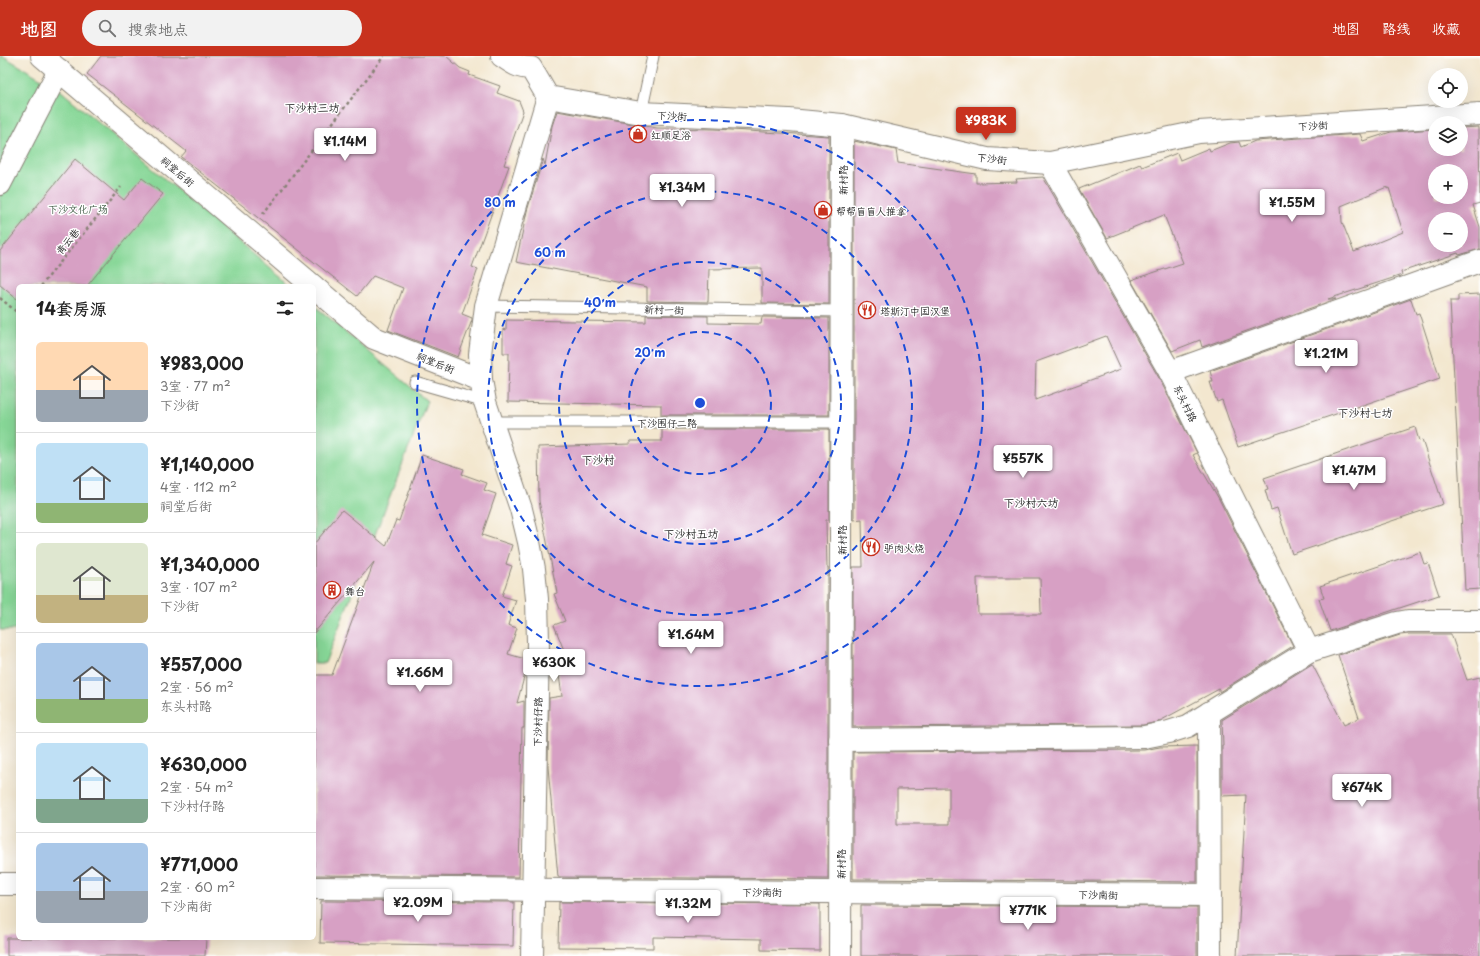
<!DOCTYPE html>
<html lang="zh">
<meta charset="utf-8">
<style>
:root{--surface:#fff;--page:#f2f2f2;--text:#222;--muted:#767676;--line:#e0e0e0;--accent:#c8321e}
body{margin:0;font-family:"Playpen Sans","LXGW WenKai TC",sans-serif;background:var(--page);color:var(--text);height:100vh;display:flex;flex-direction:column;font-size:15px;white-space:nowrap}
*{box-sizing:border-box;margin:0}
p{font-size:13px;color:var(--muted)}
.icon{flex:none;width:22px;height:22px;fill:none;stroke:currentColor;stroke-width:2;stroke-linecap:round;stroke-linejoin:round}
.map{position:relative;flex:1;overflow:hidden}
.side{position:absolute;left:16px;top:228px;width:300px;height:656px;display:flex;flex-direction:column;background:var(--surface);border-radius:6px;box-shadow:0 4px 16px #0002}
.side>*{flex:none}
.fabs{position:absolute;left:1428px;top:12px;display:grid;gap:8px}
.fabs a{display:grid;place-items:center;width:40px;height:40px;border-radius:50%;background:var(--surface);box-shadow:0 4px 16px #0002;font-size:20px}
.price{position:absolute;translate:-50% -34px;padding:0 9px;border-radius:4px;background:#fff;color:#222;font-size:13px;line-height:26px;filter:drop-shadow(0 1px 2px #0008)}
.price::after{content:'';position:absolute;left:50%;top:24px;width:12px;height:9px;margin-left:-6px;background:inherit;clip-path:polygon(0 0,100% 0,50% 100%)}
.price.active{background:var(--accent);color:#fff}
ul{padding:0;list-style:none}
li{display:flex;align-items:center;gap:12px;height:100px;padding:0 20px}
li+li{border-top:1px solid var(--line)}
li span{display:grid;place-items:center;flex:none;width:112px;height:80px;border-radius:6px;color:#555}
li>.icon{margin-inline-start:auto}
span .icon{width:48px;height:48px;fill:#fffc;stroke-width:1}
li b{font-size:17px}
h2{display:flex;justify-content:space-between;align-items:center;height:48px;padding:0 20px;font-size:17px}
header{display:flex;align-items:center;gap:24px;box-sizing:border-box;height:56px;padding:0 20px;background:var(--accent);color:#fff}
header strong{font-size:19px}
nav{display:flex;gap:22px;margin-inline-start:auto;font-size:14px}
.search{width:280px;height:36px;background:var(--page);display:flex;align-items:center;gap:10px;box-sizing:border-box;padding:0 14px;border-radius:22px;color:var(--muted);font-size:15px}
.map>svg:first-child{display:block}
.green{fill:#87d797;stroke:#527a5a}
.building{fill:#d7a0c4;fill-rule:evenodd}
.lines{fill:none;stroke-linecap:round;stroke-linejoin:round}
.lane-casing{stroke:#888276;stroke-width:13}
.street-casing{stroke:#888276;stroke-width:24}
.path{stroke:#888276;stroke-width:2.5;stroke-dasharray:3 3;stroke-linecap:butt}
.lane{stroke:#fff;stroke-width:11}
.street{stroke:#fff;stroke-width:22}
.ring{fill:none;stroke:#1d4ed8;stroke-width:2;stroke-dasharray:7 5}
.labels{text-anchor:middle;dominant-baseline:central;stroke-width:3;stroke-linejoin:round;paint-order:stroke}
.street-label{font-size:10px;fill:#1c1c1c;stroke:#fff}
.poi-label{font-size:10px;fill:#1c1c1c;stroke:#fff;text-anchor:start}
.park-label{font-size:10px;fill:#415d47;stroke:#fff}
.neighbourhood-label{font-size:11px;fill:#1c1c1c;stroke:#fff}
.centre{fill:#1d4ed8;stroke:#fff;stroke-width:2}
.ring-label{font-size:12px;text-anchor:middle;font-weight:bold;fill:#1d4ed8;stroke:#fff;stroke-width:3;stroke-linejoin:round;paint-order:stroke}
</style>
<header>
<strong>地图</strong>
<div class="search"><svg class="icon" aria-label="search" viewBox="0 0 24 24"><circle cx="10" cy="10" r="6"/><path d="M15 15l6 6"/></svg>搜索地点</div>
<nav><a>地图</a><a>路线</a><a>收藏</a></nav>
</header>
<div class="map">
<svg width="1480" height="900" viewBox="0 0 1480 900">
<rect width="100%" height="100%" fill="#fff"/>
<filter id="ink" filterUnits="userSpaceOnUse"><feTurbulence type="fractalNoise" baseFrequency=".025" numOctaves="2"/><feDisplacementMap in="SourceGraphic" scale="8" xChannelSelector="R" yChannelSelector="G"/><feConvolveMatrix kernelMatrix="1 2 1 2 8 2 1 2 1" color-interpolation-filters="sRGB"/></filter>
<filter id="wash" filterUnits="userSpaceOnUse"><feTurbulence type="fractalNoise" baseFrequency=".012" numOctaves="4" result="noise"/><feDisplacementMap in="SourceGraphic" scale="16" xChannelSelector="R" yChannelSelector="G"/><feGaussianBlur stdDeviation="0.9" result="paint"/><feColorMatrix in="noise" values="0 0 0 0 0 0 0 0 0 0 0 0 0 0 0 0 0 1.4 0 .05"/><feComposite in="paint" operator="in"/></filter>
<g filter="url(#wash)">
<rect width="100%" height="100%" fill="#f3e7cf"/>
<g class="green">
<polygon points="0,0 3,0 60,34 291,230 18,230 18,574 0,574"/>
<polygon points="314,249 427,345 325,607 314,607"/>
</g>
<g id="blocks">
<g class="building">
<polygon points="101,0 446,0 460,12 470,16 469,19 500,30 497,37 519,45 523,55 504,109 509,110 472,211 478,213 462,258 472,262 472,264 458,301 388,274 403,232 373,220 357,240 181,101 186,95 87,18"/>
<polygon points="557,55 657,72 715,73 829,80 829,248 762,247 762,212 709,213 708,246 647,245 647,231 516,206 527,155 543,103 545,109 552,70"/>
<path d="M1479,71L1480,147L1473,149L1480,171V193L1459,199L1458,197L1401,216L1402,219L1328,243H1336L1202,291L1200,284L1172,295L1131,224L1183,207L1164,159L1107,182L1079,133L1140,108L1142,111L1177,97L1180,104L1209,92L1210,95L1230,87L1239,86L1241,91L1255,85L1360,78L1363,85L1391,76L1435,73V93H1461V72ZM1435,115H1461V141H1435ZM1387,131V133L1389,132L1403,176L1354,196L1342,166L1341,150ZM1435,163H1461V189H1435Z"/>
<path d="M854,85L896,94L898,107L976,118V127L1017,126L1016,123L1043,121L1159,322L1197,397L1193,399L1219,443L1293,590L1219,636V633L1158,666L1143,669L853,671V511H863L862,463L854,464ZM1106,280L1121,313L1035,344L1036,306ZM977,522H1040L1041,558H978Z"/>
<polygon points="75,103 124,144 142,122 163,138 87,230 18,230 18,244 0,229 0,195"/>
<polygon points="1480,238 1480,533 1465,534 1450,245 1458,245 1458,239"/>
<polygon points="1411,243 1416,258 1419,257 1440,323 1238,391 1222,344 1217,346 1210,326 1213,326 1210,315"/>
<polygon points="646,259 708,260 708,267 761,268 762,261 829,262 829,359 661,359 661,349 508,346 509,297 503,297 503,273 506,274 506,264 646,266"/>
<polygon points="1415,371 1419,385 1422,384 1443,448 1292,498 1277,452 1271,454 1265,434 1268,433 1264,422"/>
<polygon points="662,373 829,373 829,464 826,464 827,511 828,511 828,823 558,821 548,711 549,642 562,640 556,598 565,597 554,569 565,565 554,538 557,537 539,445 538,391 630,388 630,385 662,385"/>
<polygon points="422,399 464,413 462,418 487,427 484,434 496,438 482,479 512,489 506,508 512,510 502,540 516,544 508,569 517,572 508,598 525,603 525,618 517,647 524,645 524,672 522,672 519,821 314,819 314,619 332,619 374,506 314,577 314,488 342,454 386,490 396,464 399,465"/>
<polygon points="1420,496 1424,508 1428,507 1439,539 1330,575 1319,543 1324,542 1320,530"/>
<polygon points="1409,578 1451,578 1467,624 1480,621 1480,900 1237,900 1246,739 1222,740 1222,690 1223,690 1222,664 1312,608 1344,669 1359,662 1338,599 1400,579"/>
<path d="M1197,690V826L853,823V696L1144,694L1160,691ZM949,732V768H897V733Z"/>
<polygon points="321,845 514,846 513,890 320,887"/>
<polygon points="559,846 820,848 820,895 761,894 761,883 653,881 653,892 558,891"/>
<polygon points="861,849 1197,851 1197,900 861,900"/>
<polygon points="7,882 206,882 205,900 7,900"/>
</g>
</g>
</g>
<g filter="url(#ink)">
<use href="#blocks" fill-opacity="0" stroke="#888276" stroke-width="1"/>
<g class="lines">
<defs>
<g id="lane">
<polyline points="641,57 653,0"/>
<polyline points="486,250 841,255"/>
<polyline points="415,326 485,346"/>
<polyline points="492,366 841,366"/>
</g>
<g id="street">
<polyline points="42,0 313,230"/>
<path d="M502,0C512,7 519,12 531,12L548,41L641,57L789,64L842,69L987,103L1050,107L1199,76L1480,58"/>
<polyline points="1050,107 1170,316 1309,595"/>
<polyline points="0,128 59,14"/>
<polyline points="314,231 374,282 481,324"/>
<polyline points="1170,316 1480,205"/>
<polyline points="1209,657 1210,900"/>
<polyline points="840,684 1144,681 1169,676 1188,670 1309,595 1397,567 1408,565 1480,565"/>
<polyline points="0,828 18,828"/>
<polyline points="314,832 1210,839"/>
<polyline points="532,900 538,586 537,543 534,513 529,486 521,453 485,346 481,324 480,298 486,250 548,41"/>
<polyline points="840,900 842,69"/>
</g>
</defs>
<use href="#lane" class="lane-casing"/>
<use href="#street" class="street-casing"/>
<g class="path">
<polyline points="263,158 384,0"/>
<polyline points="41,230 121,131"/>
<polyline points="0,242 18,257"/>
</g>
<use href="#lane" class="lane"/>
<use href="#street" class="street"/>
</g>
</g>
<g class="ring">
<circle cx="700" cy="347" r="71"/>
<circle cx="700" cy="347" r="141"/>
<circle cx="700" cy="347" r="212"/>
<circle cx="700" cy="347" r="283"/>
</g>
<defs>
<symbol id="shop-ring" viewBox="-11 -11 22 22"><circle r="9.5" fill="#fff" stroke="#c8321e" stroke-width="1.5"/><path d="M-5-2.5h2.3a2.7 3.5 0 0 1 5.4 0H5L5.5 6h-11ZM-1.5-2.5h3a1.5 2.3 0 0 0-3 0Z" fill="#c8321e"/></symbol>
<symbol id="restaurant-ring" viewBox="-11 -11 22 22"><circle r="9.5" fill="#fff" stroke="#c8321e" stroke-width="1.5"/><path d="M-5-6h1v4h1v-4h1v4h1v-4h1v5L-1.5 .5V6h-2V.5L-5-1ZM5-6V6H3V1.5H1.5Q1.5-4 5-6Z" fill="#c8321e"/></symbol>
<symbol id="building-ring" viewBox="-11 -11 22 22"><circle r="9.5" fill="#fff" stroke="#c8321e" stroke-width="1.5"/><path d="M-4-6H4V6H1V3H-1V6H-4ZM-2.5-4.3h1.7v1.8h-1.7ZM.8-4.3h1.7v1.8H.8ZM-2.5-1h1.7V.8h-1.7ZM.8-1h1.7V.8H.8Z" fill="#c8321e"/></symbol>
</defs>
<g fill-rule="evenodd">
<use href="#shop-ring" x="628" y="68" width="20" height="20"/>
<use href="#shop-ring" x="813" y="144" width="20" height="20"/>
<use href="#restaurant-ring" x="857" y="244" width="20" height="20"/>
<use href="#restaurant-ring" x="861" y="481" width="20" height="20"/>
<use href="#building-ring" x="322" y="524" width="20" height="20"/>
</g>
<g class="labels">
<g class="street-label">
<text transform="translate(672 59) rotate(3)">下沙街</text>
<text transform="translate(1313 69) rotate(-4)">下沙街</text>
<text transform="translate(992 102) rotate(7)">下沙街</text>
<text transform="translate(178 115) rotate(40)">祠堂后街</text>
<text transform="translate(842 124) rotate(-90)">新村路</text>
<text transform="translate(67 185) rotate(-51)">青云巷</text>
<text transform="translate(664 253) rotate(1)">新村一街</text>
<text transform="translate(436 306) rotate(22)">祠堂后街</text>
<text transform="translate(1186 347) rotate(64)">东头村路</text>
<text x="667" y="366">下沙围仔二路</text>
<text transform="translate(841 484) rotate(-90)">新村路</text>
<text transform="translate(537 666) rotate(-89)">下沙村仔路</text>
<text transform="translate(840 808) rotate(-90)">新村路</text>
<text x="762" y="835">下沙南街</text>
<text transform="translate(1098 838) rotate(1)">下沙南街</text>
</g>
<g class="poi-label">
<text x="651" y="78">红顺足浴</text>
<text x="836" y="154">帮帮盲盲人推拿</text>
<text x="880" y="254">塔斯汀中国汉堡</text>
<text x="884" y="491">驴肉火烧</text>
<text x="345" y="534">舞台</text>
</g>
<g class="park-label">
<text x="78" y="152">下沙文化广场</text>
</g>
<g class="neighbourhood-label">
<text x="312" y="51">下沙村三坊</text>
<text x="1365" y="356">下沙村七坊</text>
<text x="598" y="403">下沙村</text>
<text x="1031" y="446">下沙村六坊</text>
<text x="691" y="477">下沙村五坊</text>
</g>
</g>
<circle cx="700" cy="347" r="6" class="centre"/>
<g class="ring-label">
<text x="500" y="151">80 m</text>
<text x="550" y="201">60 m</text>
<text x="600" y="251">40 m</text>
<text x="650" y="301">20 m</text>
</g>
</svg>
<div class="fabs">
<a><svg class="icon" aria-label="locate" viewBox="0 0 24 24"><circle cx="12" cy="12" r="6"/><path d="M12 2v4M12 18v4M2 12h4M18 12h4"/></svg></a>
<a><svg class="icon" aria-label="layers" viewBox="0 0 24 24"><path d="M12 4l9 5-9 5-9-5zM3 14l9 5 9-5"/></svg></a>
<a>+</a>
<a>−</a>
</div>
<b class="price active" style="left:986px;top:85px">¥983K</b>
<b class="price" style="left:345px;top:106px">¥1.14M</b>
<b class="price" style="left:682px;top:152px">¥1.34M</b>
<b class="price" style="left:1292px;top:167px">¥1.55M</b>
<b class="price" style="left:1326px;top:318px">¥1.21M</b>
<b class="price" style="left:1023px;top:423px">¥557K</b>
<b class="price" style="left:1354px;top:435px">¥1.47M</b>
<b class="price" style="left:691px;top:599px">¥1.64M</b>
<b class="price" style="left:554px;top:627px">¥630K</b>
<b class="price" style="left:420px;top:637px">¥1.66M</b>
<b class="price" style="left:1362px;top:752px">¥674K</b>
<b class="price" style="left:418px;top:867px">¥2.09M</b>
<b class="price" style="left:688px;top:868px">¥1.32M</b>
<b class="price" style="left:1028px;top:875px">¥771K</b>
<section class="side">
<h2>14套房源<svg class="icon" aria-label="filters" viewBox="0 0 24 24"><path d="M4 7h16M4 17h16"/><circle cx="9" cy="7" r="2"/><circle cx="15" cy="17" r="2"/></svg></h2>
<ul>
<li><span style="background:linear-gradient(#ffd9b3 60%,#9aa5b1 0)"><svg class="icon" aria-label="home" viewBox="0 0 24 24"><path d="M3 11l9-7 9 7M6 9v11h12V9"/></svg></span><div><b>¥983,000</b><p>3室 · 77 m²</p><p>下沙街</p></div></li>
<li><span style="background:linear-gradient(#bfe0f5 75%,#8fb573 0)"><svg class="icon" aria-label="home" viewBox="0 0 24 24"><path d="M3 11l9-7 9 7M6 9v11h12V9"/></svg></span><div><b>¥1,140,000</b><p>4室 · 112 m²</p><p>祠堂后街</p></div></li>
<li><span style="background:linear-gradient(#dfe7d0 65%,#c2b280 0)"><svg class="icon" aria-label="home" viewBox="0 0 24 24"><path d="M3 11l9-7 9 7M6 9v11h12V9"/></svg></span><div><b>¥1,340,000</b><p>3室 · 107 m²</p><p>下沙街</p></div></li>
<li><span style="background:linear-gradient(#a9c7e8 70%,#8fb573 0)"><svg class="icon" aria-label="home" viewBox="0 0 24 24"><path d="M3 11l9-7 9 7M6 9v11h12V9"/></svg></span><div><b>¥557,000</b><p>2室 · 56 m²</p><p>东头村路</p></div></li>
<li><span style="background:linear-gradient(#bfe0f5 70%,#7fa58c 0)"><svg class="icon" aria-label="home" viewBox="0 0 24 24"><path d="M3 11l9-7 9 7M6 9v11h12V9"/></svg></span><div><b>¥630,000</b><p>2室 · 54 m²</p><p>下沙村仔路</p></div></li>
<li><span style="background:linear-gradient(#a9c7e8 60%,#9aa5b1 0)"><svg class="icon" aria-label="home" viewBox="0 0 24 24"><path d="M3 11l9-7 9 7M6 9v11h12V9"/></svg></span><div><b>¥771,000</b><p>2室 · 60 m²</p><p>下沙南街</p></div></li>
</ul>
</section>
</div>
